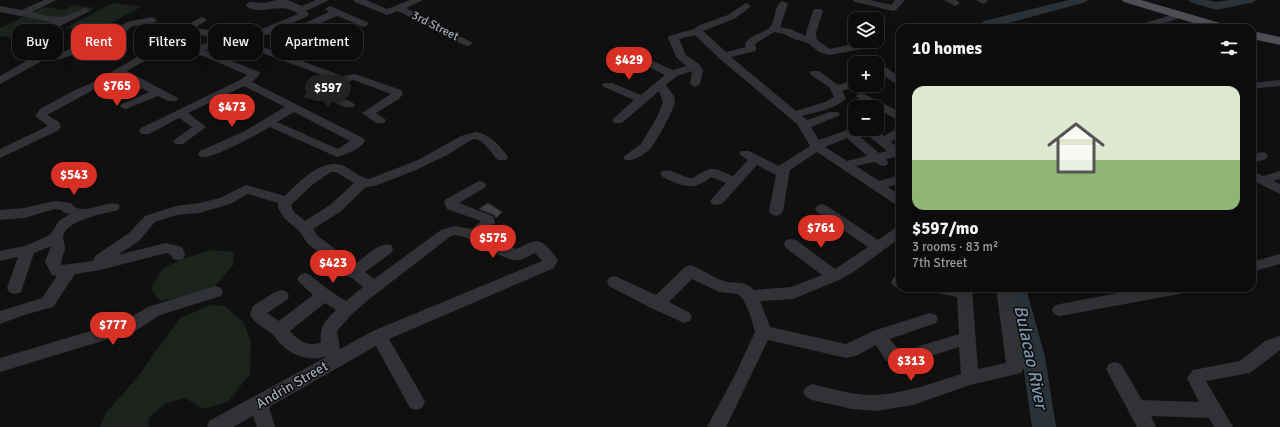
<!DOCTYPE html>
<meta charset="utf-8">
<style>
:root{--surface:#0c0c0d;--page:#151516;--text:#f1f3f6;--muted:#9a9b9d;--line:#2c2c2e;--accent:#d93025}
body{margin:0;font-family:Signika,sans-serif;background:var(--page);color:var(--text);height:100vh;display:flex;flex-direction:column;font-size:15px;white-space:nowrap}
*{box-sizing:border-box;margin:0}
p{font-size:13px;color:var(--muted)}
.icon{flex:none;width:22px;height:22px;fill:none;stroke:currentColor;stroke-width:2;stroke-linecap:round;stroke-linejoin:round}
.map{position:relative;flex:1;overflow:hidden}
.panel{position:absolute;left:896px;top:24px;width:360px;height:268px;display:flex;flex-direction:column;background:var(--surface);border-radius:12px;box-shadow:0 4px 16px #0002,0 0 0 1px var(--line)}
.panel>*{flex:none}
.banner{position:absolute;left:12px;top:24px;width:380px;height:36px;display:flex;gap:8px}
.tools{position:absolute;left:848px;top:12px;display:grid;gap:8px}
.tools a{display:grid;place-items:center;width:36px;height:36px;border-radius:8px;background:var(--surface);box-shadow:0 4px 16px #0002,0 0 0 1px var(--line);font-size:20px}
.price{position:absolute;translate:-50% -34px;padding:0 9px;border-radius:14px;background:var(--accent);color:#fff;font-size:13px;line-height:26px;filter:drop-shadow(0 1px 2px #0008)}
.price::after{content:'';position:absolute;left:50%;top:24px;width:12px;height:9px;margin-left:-6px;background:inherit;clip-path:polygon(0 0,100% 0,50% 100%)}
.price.selected{background:#222;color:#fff}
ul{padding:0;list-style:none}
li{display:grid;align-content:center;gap:8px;height:212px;padding:0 16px}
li+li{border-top:1px solid var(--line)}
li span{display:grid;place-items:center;height:124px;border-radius:12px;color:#555}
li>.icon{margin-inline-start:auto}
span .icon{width:72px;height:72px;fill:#fffc;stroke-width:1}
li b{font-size:17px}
h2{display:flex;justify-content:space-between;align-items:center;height:48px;padding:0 16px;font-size:17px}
.chip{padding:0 14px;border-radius:12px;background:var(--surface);box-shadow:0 4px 16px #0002,0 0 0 1px var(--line);font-size:14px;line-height:36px}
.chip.selected{background:var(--accent);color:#fff}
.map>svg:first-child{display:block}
.built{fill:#1c1c1e}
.green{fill:#1c231d}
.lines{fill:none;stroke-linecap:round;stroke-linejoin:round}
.river{fill:#2a3238;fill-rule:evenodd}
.building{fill:#3f4044;stroke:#2a2a2d}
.minor{fill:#313236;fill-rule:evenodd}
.major{fill:#4d4f54;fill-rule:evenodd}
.labels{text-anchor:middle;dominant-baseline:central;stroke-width:3;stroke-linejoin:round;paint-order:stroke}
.far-street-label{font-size:12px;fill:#a2a7b1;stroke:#0b0b0c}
.street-label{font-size:14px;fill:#a2a7b1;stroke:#0b0b0c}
.near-water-label{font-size:18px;font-style:italic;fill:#7a95ab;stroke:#0b0b0c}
</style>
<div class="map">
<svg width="1280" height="427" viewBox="0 0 1280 427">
<rect width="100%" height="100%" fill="#101011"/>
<polygon class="built" points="1172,22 1200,28 1146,28"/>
<g class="green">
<polygon points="113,3 141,7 94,32 65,28"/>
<polygon points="74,5 95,8 51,29 57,31 36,41 0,36 0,28 44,7 64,10"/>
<polygon points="212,250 233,252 234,264 212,289 181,297 160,301 151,289 162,269 182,259"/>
<polygon points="210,305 225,306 244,323 251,343 250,374 228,402 204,409 185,398 164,404 148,419 149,427 100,427 106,413 136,379 180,318"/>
</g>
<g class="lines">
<g class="river">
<polygon points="1069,0 1088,0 1086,2 990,28 974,28 984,21"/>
<polygon points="1188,0 1207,0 1216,2 1230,0 1256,0 1254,2 1250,3 1216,10 1190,2"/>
<polygon points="1006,288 1026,288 1045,357 1056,427 1032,427 1022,357"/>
</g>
</g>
<polygon class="building" points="488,203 502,212 496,218 494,215 479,209"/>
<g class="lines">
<g class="minor">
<polygon points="44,0 56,0 32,12 46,16 63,17 85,8 90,11 30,41 25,38 26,36 51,22 0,12 0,6 22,10"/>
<path d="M276,0H288L302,6L316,0H329L306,11L309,14L306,17L276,30L283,33L329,12L325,9L330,6L367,22L369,24L364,27L337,16L286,38L283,39L267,34L249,42L343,76L355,74L401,90L403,94L399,99L376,113L386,120L384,123H376L362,113L391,94L354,80L345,82L327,91L353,103L355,105L353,107H345L319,96L310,99L306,98L304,96C311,88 324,84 333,79L240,45H233L232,43L233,41L298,14C281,0 259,18 245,5L250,2L265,3Z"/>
<polygon points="353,0 366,0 387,9 410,0 423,0 406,8 473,43 468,46 464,45 398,11 387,15 355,2"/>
<polygon points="853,0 870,0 891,5 895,0 905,0 896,10 893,11 855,2"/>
<polygon points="944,0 956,0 960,3 955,6"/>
<polygon points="976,0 987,0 988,1 983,4"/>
<path d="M783,1L788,4L780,27L790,29L806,36V33L813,11L815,9H821L823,11L816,33L817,40L830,49C845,46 861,41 877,41V40L878,41L863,49L829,55L819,52L808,43L794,39L784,34L774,32L755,44L756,49L755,51L731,57L796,111L825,102L834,97L829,87L811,75L810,73L811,71H819L838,85L855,80V85H859L842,91L846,98C837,109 815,112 802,116L807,120L830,112H838L840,114L838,116L811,127L819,140L855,127V129H875L884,136L900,127V136L891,142L900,150V156L886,159L888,162L887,165L882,166L874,162L856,166L879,181L900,175V183L888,187L900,195V205L895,204L817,152L790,170L783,211L781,214L776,216L771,214L769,211L776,175L757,165L722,204L717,205L712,204L710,201L726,183L711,177C696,189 688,188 671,181C667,179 663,178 660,174L662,171C673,168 682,178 693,178C713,165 711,167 733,176L748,160L739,154L741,151H749L779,166L810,146L797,124L719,58L695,35L679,39L686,55L699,64L703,70L700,84L695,87L690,84L692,71L677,76L666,85C669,90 675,95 675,101C675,108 655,144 650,149C643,155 633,162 625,160L623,157L641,144L657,117L663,102L659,91L622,123H614L612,120L634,100L604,87L602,85L604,83H612L641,95L665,75L638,62L637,60L638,58H646L673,70L686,66L676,57L668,38L669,36L694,29L700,25L728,15L746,3L751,6L749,8L734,19L703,31L726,52L746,47L745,44C750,34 764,34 771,26C776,19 774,4 783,1ZM864,132L887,151L879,153L857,134ZM847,138L848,139L867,156L847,161L825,147Z"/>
<polygon points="1174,14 1177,15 1179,17 1177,19 1148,28 1133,28 1135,26"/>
<polygon points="152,17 157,20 155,22 133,26 114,40 103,41 97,45 118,47 119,49 118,51 87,50 61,59 42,61 0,84 0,76 44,51 52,51 53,54 59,53 82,45 97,36 108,35 127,22"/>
<path d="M202,17L207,20L194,28L210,30L230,36L231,38L215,47L204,50L259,72L260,74L252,82L363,138L365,141C359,150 347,154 337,157L270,127C257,134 212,160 200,157L198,154L200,151L243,132L285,107L244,86L188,113L206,127L183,144H175L173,141L192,127L179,118L149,134H141L139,131L141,128L240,80L247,75L206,57L192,53L177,57L159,53L127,71L176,97L178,99L176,101H168L158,96L126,109L122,108L120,106L122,104L149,92L142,88L111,100L107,99L95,89L47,115L59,122L61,127L59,130L0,158V149L48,126L35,116L40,109L75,90L92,83L153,48C161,46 168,50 175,51C185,52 207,43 217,38L184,32L179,29ZM119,76L134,83L112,92L103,85ZM294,112L350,141L338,149L277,122Z"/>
<polygon points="876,63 881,64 900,77 900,85 896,84 877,71"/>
<polygon points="1280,80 1280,86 1252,89 1252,83"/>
<polygon points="862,93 900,112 900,121 877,109 877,107 873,107 858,98 856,96 858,94"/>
<path d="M476,132C490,134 500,146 508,157L506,160H498C491,153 483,138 473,139L447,155L416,170L375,186L366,187L340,212L313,229L318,236L355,264C365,257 379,242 391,245L393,249L391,253L365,272L374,279L441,230L455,226L472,229L481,221L447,209L444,202L446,199L479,181L484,182L486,185L484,188L459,203L493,216L495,223L484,234L516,249C522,247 530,241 537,241C544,241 554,254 558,260L554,268L389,339L422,396L425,402L422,408L416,410L410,408L376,346L269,407L275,427H257L253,416L233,427H207L209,421L326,357V356C312,362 292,356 282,345C278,342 276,337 271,333C264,328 254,323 250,315L253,306L275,292L281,290L287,292L289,296L287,300L267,313L279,321L313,295L300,283L297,279L300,275L305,273L310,275L330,291L346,301L363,287L352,278L348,277L345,273L308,244L299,231L284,218L278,208V203L248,194L230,204L199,213L177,215L155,222L139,241L118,255L166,243L182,247L185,255L183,259L178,260L173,259L170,254L166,253L100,270L75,274L53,307L24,315L0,324V311L42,298L57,276L52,275L45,262L51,246L34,253L21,292L15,294L9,292L7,288L18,257L0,261V251L25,246L50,235L59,221L70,214L63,212L62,210L55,209L24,218L0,220V210L24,208L55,201L71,203C81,218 104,200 118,204L120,207L118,210C104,214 65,220 63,237C63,241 65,244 65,247C65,252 62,257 61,262L62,265L93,261L95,256L129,233L145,216L176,206L199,203L220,198L246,185L285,196C299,182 322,157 344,166C352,170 360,178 369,179L418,160L461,136ZM331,172H336L354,183L330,205L305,221L293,211L291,205L312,185ZM455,235C477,237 500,261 518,260C523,260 530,255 535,253L542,261L373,331L340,349L337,331L352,314L368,300L451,236ZM325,303L336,310C326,319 319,328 321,342C309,348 298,340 290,331Z"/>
<polygon points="1262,152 1266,153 1268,156 1266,159 1252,163 1252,155"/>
<polygon points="1252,171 1263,176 1280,171 1280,179 1273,181 1280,184 1280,194 1252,180"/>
<path d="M822,204L827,206L878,240L895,228L900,226V238L855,271L839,280L793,299L760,301L770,327L846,344L873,331L930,313L936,315L938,319L936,323L890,339L900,352L959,334L957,297L933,292L931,288H972L978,369L1006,363L996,288H1012L1024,368L1021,373L970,385L913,405L876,411L852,409L812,400L806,397L803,392L806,387L812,384C833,389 855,396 876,395C906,393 933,383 961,374L959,347L899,366L886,361L876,345L858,355L846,358L768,340L726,427H707L736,373L755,332L750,314L743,299L738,294L719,292L692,279L669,302L690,313L692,317L690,321L684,323L651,308L609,286L607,282L609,278L615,276L656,295L685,267L690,265C703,269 715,280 728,282C740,284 743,280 754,290L791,287L822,275L786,248L784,244L786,240L791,239L796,240L835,269L868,247L817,212L815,209L817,206Z"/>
<polygon points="1280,254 1280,264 1252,272 1252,262"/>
<polygon points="899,276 900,276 900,288 893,286 891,282 893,278"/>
<polygon points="215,286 221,288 223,292 221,296 160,315 135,331 0,372 0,358 124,321 148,307"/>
<polygon points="1144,288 1187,288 1185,292 1179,294 1060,316 1054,314 1052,310 1054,306 1060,304"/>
<polygon points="1280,336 1280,350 1250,373 1206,381 1233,427 1214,427 1209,418 1151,416 1156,427 1137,427 1106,369 1109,364 1115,362 1121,364 1142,400 1199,402 1187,378 1193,370 1240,361 1265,341"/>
</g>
<g class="major">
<polygon points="1122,0 1141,0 1227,25 1229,28 1210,28 1124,2"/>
<polygon points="1252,31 1280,37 1280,45 1252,39"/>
</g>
</g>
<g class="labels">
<g class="far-street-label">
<text transform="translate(435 26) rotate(27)">3rd Street</text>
</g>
<g class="street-label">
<text transform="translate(292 385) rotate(-30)">Andrin Street</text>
</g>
<g class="near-water-label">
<text transform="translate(1031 357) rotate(78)">Bulacao River</text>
</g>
</g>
</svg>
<div class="tools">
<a><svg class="icon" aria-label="layers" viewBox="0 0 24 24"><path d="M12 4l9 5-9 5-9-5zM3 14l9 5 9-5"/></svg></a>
<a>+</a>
<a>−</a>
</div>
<b class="price" style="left:629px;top:81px">$429</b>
<b class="price" style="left:117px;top:107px">$765</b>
<b class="price selected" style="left:328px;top:109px">$597</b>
<b class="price" style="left:232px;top:128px">$473</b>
<b class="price" style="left:74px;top:196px">$543</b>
<b class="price" style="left:821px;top:249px">$761</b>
<b class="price" style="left:493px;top:259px">$575</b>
<b class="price" style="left:333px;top:284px">$423</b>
<b class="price" style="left:113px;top:346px">$777</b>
<b class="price" style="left:911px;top:382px">$313</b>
<div class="banner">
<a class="chip">Buy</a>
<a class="chip selected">Rent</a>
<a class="chip">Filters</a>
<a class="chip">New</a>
<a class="chip">Apartment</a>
</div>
<section class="panel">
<h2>10 homes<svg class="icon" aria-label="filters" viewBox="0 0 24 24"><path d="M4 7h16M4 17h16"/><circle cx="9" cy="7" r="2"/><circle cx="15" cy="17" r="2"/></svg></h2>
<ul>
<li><span style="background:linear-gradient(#dfe7d0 60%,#8fb573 0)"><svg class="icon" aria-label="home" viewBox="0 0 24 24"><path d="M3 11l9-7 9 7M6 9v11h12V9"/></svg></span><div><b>$597/mo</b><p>3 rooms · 83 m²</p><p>7th Street</p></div></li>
</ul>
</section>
</div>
